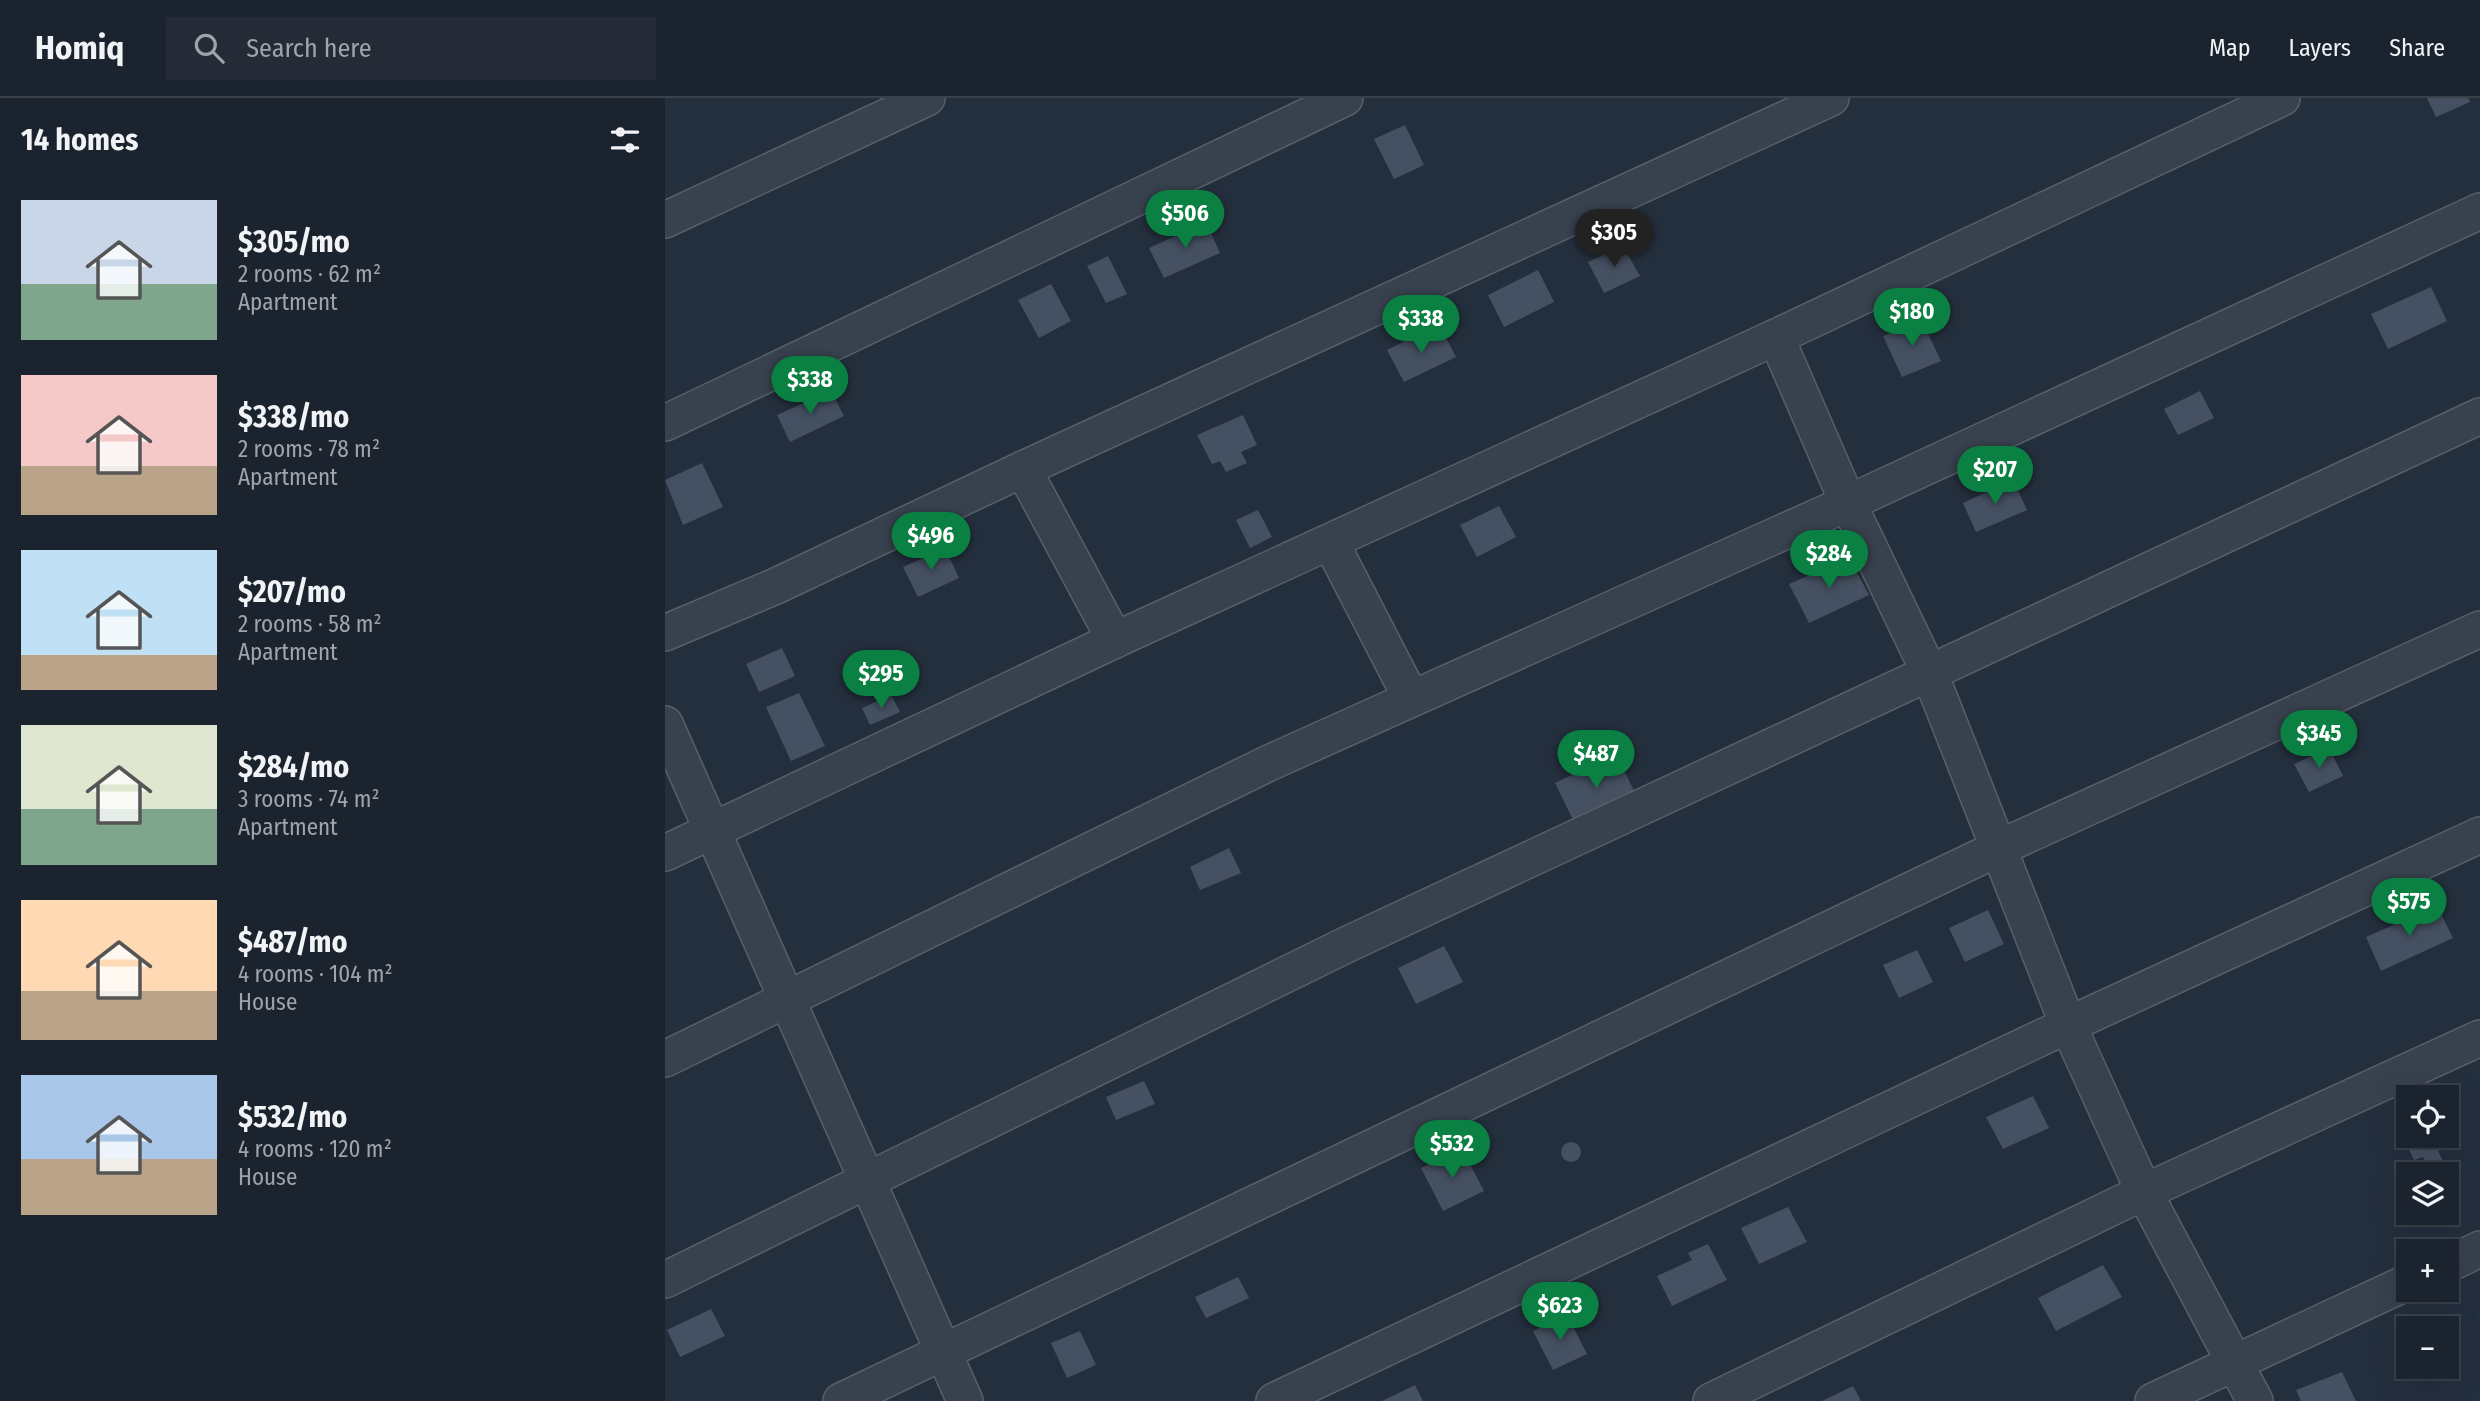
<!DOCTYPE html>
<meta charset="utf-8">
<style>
:root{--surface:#1b232e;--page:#242b36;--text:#f1f3f6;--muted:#a0a4aa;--line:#39404a;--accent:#0b8043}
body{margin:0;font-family:"Fira Sans Condensed",sans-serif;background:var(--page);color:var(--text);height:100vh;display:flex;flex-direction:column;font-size:26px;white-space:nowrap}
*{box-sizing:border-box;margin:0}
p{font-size:23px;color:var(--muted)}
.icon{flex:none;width:38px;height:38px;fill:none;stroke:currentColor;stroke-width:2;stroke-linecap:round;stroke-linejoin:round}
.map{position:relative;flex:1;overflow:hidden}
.drawer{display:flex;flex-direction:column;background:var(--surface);width:665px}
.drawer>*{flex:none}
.controls{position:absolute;left:1731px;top:987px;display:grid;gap:14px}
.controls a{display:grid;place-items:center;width:63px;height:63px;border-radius:0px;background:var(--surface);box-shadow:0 7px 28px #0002,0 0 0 2px var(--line);font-size:35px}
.price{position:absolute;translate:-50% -60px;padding:0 16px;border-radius:24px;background:var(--accent);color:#fff;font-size:23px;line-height:46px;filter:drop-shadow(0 2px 4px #0008)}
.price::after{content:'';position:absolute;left:50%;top:42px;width:21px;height:16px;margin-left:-10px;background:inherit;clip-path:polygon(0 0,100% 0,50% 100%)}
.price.current{background:#222;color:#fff}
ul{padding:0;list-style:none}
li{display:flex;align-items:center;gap:21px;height:175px;padding:0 21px}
li span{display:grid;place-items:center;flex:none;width:196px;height:140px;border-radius:0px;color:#555}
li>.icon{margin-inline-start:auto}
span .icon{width:84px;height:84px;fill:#fffc;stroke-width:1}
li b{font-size:30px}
h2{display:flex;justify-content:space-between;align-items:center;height:84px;padding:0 21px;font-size:30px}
header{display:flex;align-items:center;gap:42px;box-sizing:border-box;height:98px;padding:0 35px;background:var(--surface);border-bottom:2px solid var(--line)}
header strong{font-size:33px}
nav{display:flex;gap:38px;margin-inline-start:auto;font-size:24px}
.search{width:490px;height:63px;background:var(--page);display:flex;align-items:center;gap:18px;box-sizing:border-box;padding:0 24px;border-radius:0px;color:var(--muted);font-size:26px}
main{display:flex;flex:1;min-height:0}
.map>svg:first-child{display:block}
.building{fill:#455162}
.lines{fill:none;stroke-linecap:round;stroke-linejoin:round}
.minor-casing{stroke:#565f6c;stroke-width:38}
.minor{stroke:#38414e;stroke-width:35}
</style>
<header>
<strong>Homiq</strong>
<div class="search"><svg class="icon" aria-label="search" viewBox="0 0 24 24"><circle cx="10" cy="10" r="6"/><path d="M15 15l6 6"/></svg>Search here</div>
<nav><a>Map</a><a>Layers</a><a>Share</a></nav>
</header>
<main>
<section class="drawer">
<h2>14 homes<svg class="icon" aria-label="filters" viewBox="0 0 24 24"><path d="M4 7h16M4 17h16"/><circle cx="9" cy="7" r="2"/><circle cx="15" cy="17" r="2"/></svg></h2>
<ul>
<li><span style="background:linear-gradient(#c9d6e8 60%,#7fa58c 0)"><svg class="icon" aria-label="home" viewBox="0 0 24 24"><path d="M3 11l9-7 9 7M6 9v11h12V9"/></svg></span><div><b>$305/mo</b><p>2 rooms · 62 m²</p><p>Apartment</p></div></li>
<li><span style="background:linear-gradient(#f6c9c9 65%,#b9a48a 0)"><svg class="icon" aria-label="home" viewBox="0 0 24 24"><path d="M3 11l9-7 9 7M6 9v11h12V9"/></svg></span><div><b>$338/mo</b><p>2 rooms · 78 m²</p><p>Apartment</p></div></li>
<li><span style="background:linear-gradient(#bfe0f5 75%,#b9a48a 0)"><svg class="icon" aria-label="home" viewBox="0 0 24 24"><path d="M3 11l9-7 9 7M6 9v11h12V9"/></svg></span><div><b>$207/mo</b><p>2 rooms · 58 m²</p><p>Apartment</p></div></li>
<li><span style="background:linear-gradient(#dfe7d0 60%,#7fa58c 0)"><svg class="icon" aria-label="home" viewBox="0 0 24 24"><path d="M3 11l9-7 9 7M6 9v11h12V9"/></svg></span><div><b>$284/mo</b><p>3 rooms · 74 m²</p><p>Apartment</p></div></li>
<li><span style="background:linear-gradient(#ffd9b3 65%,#b9a48a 0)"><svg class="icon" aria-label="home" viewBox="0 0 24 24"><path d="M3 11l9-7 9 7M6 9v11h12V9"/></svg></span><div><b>$487/mo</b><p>4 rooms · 104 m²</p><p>House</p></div></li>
<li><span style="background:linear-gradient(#a9c7e8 60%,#b9a48a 0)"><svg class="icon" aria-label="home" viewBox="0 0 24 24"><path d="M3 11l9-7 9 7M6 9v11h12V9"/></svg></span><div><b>$532/mo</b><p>4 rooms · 120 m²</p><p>House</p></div></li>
</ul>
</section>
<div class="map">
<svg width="1815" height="1303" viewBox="0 0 1815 1303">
<rect width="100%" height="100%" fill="#242f3e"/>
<g class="building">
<polygon points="1762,0 1803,0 1805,4 1771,19"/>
<polygon points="740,27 759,67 729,81 709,41"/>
<polygon points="541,124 555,155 499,180 484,150"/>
<polygon points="958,148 975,178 939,195 923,164"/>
<polygon points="443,158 462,196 441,205 422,168"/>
<polygon points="873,172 889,204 839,229 823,197"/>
<polygon points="386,186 406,223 374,240 353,202"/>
<polygon points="1766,189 1782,223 1723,251 1706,216"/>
<polygon points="1256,221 1276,263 1237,279 1218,238"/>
<polygon points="762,232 767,242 779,236 791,259 739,284 722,252"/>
<polygon points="166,293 179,318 125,344 112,317"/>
<polygon points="1535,293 1549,320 1513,337 1499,311"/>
<polygon points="578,317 592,347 576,354 582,365 561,374 555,363 547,366 532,337"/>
<polygon points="37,365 58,409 18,427 0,382"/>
<polygon points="1348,382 1362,412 1311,434 1298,405"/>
<polygon points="834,408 851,439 812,459 795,427"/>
<polygon points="593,412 607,439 585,450 571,422"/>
<polygon points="280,450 294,480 253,499 238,469"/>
<polygon points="1184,460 1204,497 1144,525 1124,486"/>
<polygon points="117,550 130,578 94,594 81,566"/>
<polygon points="134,595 160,648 126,663 101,609"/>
<polygon points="226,597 235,614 205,627 197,610"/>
<polygon points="1664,650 1678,678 1644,694 1629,666"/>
<polygon points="951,656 972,699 911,728 890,685"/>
<polygon points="564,750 576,775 535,792 525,769"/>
<polygon points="1772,808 1788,840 1716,873 1701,839"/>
<polygon points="1323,812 1339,846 1300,864 1284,830"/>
<polygon points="779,848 798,884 751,906 733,870"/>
<polygon points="1252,852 1268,884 1234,900 1218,867"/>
<polygon points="479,983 490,1006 451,1022 441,999"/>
<polygon points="1368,998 1384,1030 1338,1051 1321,1019"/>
<polygon points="1743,1037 1778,1038 1783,1048 1773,1053 1781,1069 1766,1075 1758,1059 1749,1062 1738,1039"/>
<circle cx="906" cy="1054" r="10"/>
<polygon points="797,1051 819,1093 778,1113 756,1070"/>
<polygon points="1123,1109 1142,1144 1094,1166 1076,1130"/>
<polygon points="1043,1146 1062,1182 1007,1208 992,1178 1027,1162 1023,1155"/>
<polygon points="1438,1167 1457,1199 1391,1233 1373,1200"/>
<polygon points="573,1179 584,1200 541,1220 530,1199"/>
<polygon points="46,1211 60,1238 15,1259 2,1232"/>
<polygon points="902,1217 922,1256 888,1272 868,1233"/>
<polygon points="415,1233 431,1267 402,1280 386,1245"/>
<polygon points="1677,1274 1691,1303 1636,1303 1631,1292"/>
<polygon points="750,1287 758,1303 717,1303"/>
<polygon points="1188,1288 1196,1303 1157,1303"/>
</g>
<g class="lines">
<defs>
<g id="minor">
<polyline points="0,122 262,0"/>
<polyline points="1111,239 1183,405 1265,576 1403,927 1479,1094 1590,1303"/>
<polyline points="0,325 680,0"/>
<polyline points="358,371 450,542"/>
<polyline points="666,445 746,600"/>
<polyline points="0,535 111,488 358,371 1166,0"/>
<polyline points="0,626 300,1303"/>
<polyline points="0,755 450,542 1111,239 1617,0"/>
<polyline points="0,961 604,665 1183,405 1815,113"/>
<polyline points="1782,1167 1815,1151"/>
<polyline points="0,1182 683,846 1815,318"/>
<polyline points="176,1303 1334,750 1815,531"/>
<polyline points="609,1303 1403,927 1815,737"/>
<polyline points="1046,1303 1479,1094 1815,940"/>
<polyline points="1488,1303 1743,1184"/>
</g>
</defs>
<use href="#minor" class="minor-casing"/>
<use href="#minor" class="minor"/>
</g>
</svg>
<div class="controls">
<a><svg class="icon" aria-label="locate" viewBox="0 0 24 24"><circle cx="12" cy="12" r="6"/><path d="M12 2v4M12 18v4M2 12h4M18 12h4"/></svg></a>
<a><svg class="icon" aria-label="layers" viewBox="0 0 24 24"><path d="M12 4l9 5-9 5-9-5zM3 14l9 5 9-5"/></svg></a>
<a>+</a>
<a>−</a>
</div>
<b class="price" style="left:520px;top:152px">$506</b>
<b class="price current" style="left:949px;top:171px">$305</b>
<b class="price" style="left:1247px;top:250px">$180</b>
<b class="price" style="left:756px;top:257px">$338</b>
<b class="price" style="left:145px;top:318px">$338</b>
<b class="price" style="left:1330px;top:408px">$207</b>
<b class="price" style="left:266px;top:474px">$496</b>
<b class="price" style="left:1164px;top:492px">$284</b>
<b class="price" style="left:216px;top:612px">$295</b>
<b class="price" style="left:1654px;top:672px">$345</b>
<b class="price" style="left:931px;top:692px">$487</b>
<b class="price" style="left:1744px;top:840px">$575</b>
<b class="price" style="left:787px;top:1082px">$532</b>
<b class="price" style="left:895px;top:1244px">$623</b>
</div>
</main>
